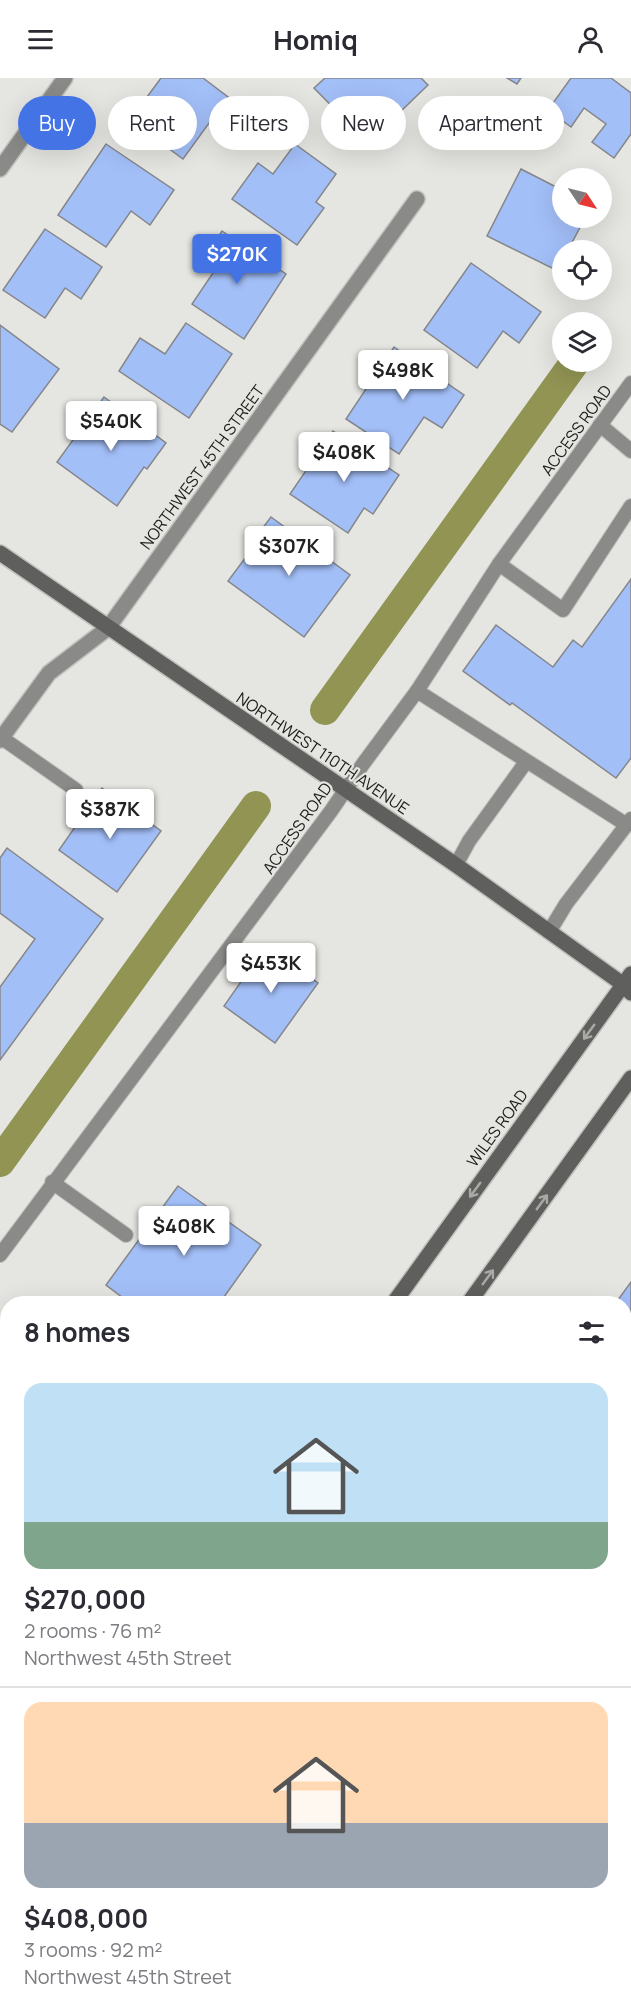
<!DOCTYPE html>
<meta charset="utf-8">
<style>
:root{--surface:#fff;--page:#f2f2f3;--text:#2b2b33;--muted:#7c7c81;--line:#e1e1e2;--accent:#4373e5}
body{margin:0;font-family:Manrope,sans-serif;background:var(--page);color:var(--text);height:100vh;display:flex;flex-direction:column;font-size:22px;white-space:nowrap}
*{box-sizing:border-box;margin:0}
p{font-size:20px;color:var(--muted)}
.icon{flex:none;width:33px;height:33px;fill:none;stroke:currentColor;stroke-width:2;stroke-linecap:round;stroke-linejoin:round}
.map{position:relative;flex:1;overflow:hidden}
.drawer{position:absolute;left:0px;top:1218px;width:632px;height:720px;display:flex;flex-direction:column;background:var(--surface);border-radius:24px 24px 0 0;box-shadow:0 6px 24px #0002}
.drawer>*{flex:none}
.top-card{position:absolute;left:18px;top:18px;width:596px;height:54px;display:flex;gap:12px}
.needle{width:39px;rotate:125deg}
.controls{position:absolute;left:552px;top:90px;display:grid;gap:12px}
.controls a{display:grid;place-items:center;width:60px;height:60px;border-radius:50%;background:var(--surface);box-shadow:0 6px 24px #0002;font-size:30px}
.price{position:absolute;translate:-50% -51px;padding:0 14px;border-radius:6px;background:#fff;color:#222;font-size:20px;line-height:39px;filter:drop-shadow(0 2px 3px #0008)}
.price::after{content:'';position:absolute;left:50%;top:36px;width:18px;height:14px;margin-left:-9px;background:inherit;clip-path:polygon(0 0,100% 0,50% 100%)}
.price.on{background:var(--accent);color:#fff}
ul{padding:0;list-style:none}
li{display:grid;align-content:center;gap:12px;height:318px;padding:0 24px}
li+li{border-top:2px solid var(--line)}
li span{display:grid;place-items:center;height:186px;border-radius:18px;color:#555}
li>.icon{margin-inline-start:auto}
span .icon{width:108px;height:108px;fill:#fffc;stroke-width:1}
li b{font-size:26px}
h2{display:flex;justify-content:space-between;align-items:center;height:72px;padding:0 24px;font-size:26px}
.chip{padding:0 21px;border-radius:27px;background:var(--surface);box-shadow:0 6px 24px #0002;font-size:21px;line-height:54px}
.chip.on{background:var(--accent);color:#fff}
header{display:flex;justify-content:space-between;align-items:center;height:78px;padding:0 24px;background:var(--surface);font-size:27px;font-weight:700}
.map>svg:first-child{display:block}
.lines{fill:none;stroke-linecap:round;stroke-linejoin:round}
.canal{stroke:#919453;stroke-width:30}
.building{fill:#a3bff8;stroke:#85868a;stroke-width:1.5}
.lane-casing{stroke:#c1c1bd;stroke-width:16}
.street-casing{stroke:#c1c1bd;stroke-width:18}
.secondary-casing{stroke:#c1c1bd;stroke-width:18}
.lane{stroke:#8a8a89;stroke-width:14}
.street{stroke:#8a8a89;stroke-width:15}
.secondary{stroke:#5f605d;stroke-width:15}
.oneway{stroke:#a9a9a6}
.labels{text-anchor:middle;dominant-baseline:central;stroke-width:4.5;stroke-linejoin:round;paint-order:stroke}
.street-label{font-size:16px;fill:#1c1c1b;stroke:#e5e5e1}
</style>
<header><svg class="icon" aria-label="menu" viewBox="0 0 24 24"><path d="M4 6h16M4 12h16M4 18h16"/></svg>Homiq<svg class="icon" aria-label="person" viewBox="0 0 24 24"><circle cx="12" cy="8" r="4"/><path d="M4 21q1-7 8-7t8 7"/></svg></header>
<div class="map">
<svg width="631" height="1938" viewBox="0 0 631 1938">
<rect width="100%" height="100%" fill="#e5e5e1"/>
<g class="lines">
<g class="canal">
<polyline points="325,632 575,284"/>
<polyline points="0,1084 256,728"/>
</g>
</g>
<g class="building">
<polygon points="161,0 203,0 228,19 183,81 130,42"/>
<polygon points="325,0 421,0 428,7 368,65 314,10"/>
<polygon points="507,0 521,0 517,6"/>
<polygon points="571,0 611,0 631,15 631,56 614,80 592,64 606,46 584,30 571,49 548,32"/>
<polygon points="106,66 174,112 150,147 131,133 106,169 58,137"/>
<polygon points="295,66 336,96 316,124 324,130 297,167 232,121 258,85 273,96"/>
<polygon points="521,91 562,112 562,140 585,140 568,172 562,172 562,184 558,193 487,158"/>
<polygon points="45,151 102,189 81,221 65,210 45,240 3,212"/>
<polygon points="222,153 286,196 244,261 192,226 215,192 202,183"/>
<polygon points="471,185 541,234 519,265 503,253 477,290 424,252"/>
<polygon points="186,245 232,276 189,340 119,293 140,260 165,276"/>
<polygon points="0,247 59,291 12,354 0,346"/>
<polygon points="394,269 464,317 442,350 424,339 399,376 346,341"/>
<polygon points="104,319 166,365 147,391 144,389 117,428 57,384"/>
<polygon points="333,353 399,397 373,436 364,430 348,455 290,416"/>
<polygon points="271,439 350,497 304,559 228,503 255,467 252,464"/>
<polygon points="631,501 631,680 616,700 512,625 510,627 463,593 496,547 553,589 573,562 582,569"/>
<polygon points="102,710 161,753 117,814 59,772"/>
<polygon points="7,770 103,841 0,982 0,909 35,861 0,835 0,780"/>
<polygon points="266,868 318,905 275,965 224,928"/>
<polygon points="178,1108 261,1167 219,1226 131,1226 106,1207"/>
<polygon points="631,1204 631,1259 624,1254 624,1226 615,1226"/>
<polygon points="624,1268 631,1273 631,1307 624,1317"/>
<polygon points="8,1333 8,1471 0,1465 0,1343"/>
<polygon points="629,1468 631,1469 631,1518 624,1513 624,1476"/>
<polygon points="624,1531 631,1536 631,1592 624,1587"/>
<polygon points="624,1600 631,1605 624,1618"/>
<polygon points="631,1712 631,1736 624,1731 624,1722"/>
<polygon points="624,1748 631,1754 631,1807 624,1802"/>
<polygon points="624,1812 631,1818 631,1847 624,1856"/>
<polygon points="457,1930 499,1930 494,1938 467,1938"/>
<polygon points="513,1930 560,1930 566,1935 564,1938 507,1938"/>
</g>
<g class="lines">
<defs>
<g id="lane">
<polyline points="600,347 631,373"/>
<polyline points="499,486 563,532 631,428"/>
<polyline points="417,613 627,747"/>
<polyline points="2,660 76,712"/>
<polyline points="456,787 469,763 526,684"/>
<polyline points="549,854 566,826 631,741"/>
<polyline points="52,1104 126,1157"/>
<polyline points="0,1177 331,733 363,686 417,613 499,486 631,305"/>
<polyline points="281,1930 293,1938"/>
</g>
<g id="street">
<polyline points="0,91 65,0"/>
<polyline points="0,662 49,595 108,550 417,121"/>
<polyline points="624,1387 631,1377"/>
<polyline points="624,1905 631,1902"/>
</g>
<g id="secondary">
<polyline points="0,475 456,787 624,907 631,915"/>
<polyline points="393,1226 631,896"/>
<polyline points="468,1226 631,1000"/>
<polyline points="0,1770 8,1759"/>
<polyline points="0,1872 8,1861"/>
</g>
</defs>
<use href="#lane" class="lane-casing"/>
<use href="#street" class="street-casing"/>
<use href="#secondary" class="secondary-casing"/>
<use href="#lane" class="lane"/>
<use href="#street" class="street"/>
<use href="#secondary" class="secondary"/>
</g>
<defs><path id="oneway-shaft" d="M-6 0H5M1.5-3L5.5 0L1.5 3" fill="none" stroke-width="1.6" stroke-linecap="round" stroke-linejoin="round" transform="scale(1.5)"/></defs>
<g class="oneway">
<use href="#oneway-shaft" transform="translate(589 954) rotate(126)"/>
<use href="#oneway-shaft" transform="translate(475 1112) rotate(126)"/>
<use href="#oneway-shaft" transform="translate(542 1124) rotate(-54)"/>
<use href="#oneway-shaft" transform="translate(488 1199) rotate(-54)"/>
</g>
<g class="labels">
<g class="street-label">
<text transform="translate(576 352) rotate(-54)">ACCESS ROAD</text>
<text transform="translate(202 389) rotate(-54)">NORTHWEST 45TH STREET</text>
<text transform="translate(323 675) rotate(34)">NORTHWEST 110TH AVENUE</text>
<text transform="translate(297 750) rotate(-55)">ACCESS ROAD</text>
<text transform="translate(497 1050) rotate(-54)">WILES ROAD</text>
</g>
</g>
</svg>
<div class="controls">
<a><svg class="needle" viewBox="-14 -14 28 28"><path d="M0-13l5 13h-10z" fill="#e53935"/><path d="M0 13l5-13h-10z" fill="#7c7c81"/></svg></a>
<a><svg class="icon" aria-label="locate" viewBox="0 0 24 24"><circle cx="12" cy="12" r="6"/><path d="M12 2v4M12 18v4M2 12h4M18 12h4"/></svg></a>
<a><svg class="icon" aria-label="layers" viewBox="0 0 24 24"><path d="M12 4l9 5-9 5-9-5zM3 14l9 5 9-5"/></svg></a>
</div>
<b class="price on" style="left:237px;top:207px">$270K</b>
<b class="price" style="left:403px;top:323px">$498K</b>
<b class="price" style="left:111px;top:374px">$540K</b>
<b class="price" style="left:344px;top:405px">$408K</b>
<b class="price" style="left:289px;top:499px">$307K</b>
<b class="price" style="left:110px;top:762px">$387K</b>
<b class="price" style="left:271px;top:916px">$453K</b>
<b class="price" style="left:184px;top:1179px">$408K</b>
<div class="top-card">
<a class="chip on">Buy</a>
<a class="chip">Rent</a>
<a class="chip">Filters</a>
<a class="chip">New</a>
<a class="chip">Apartment</a>
</div>
<section class="drawer">
<h2>8 homes<svg class="icon" aria-label="filters" viewBox="0 0 24 24"><path d="M4 7h16M4 17h16"/><circle cx="9" cy="7" r="2"/><circle cx="15" cy="17" r="2"/></svg></h2>
<ul>
<li><span style="background:linear-gradient(#bfe0f5 75%,#7fa58c 0)"><svg class="icon" aria-label="home" viewBox="0 0 24 24"><path d="M3 11l9-7 9 7M6 9v11h12V9"/></svg></span><div><b>$270,000</b><p>2 rooms · 76 m²</p><p>Northwest 45th Street</p></div></li>
<li><span style="background:linear-gradient(#ffd9b3 65%,#9aa5b1 0)"><svg class="icon" aria-label="home" viewBox="0 0 24 24"><path d="M3 11l9-7 9 7M6 9v11h12V9"/></svg></span><div><b>$408,000</b><p>3 rooms · 92 m²</p><p>Northwest 45th Street</p></div></li>
</ul>
</section>
</div>
